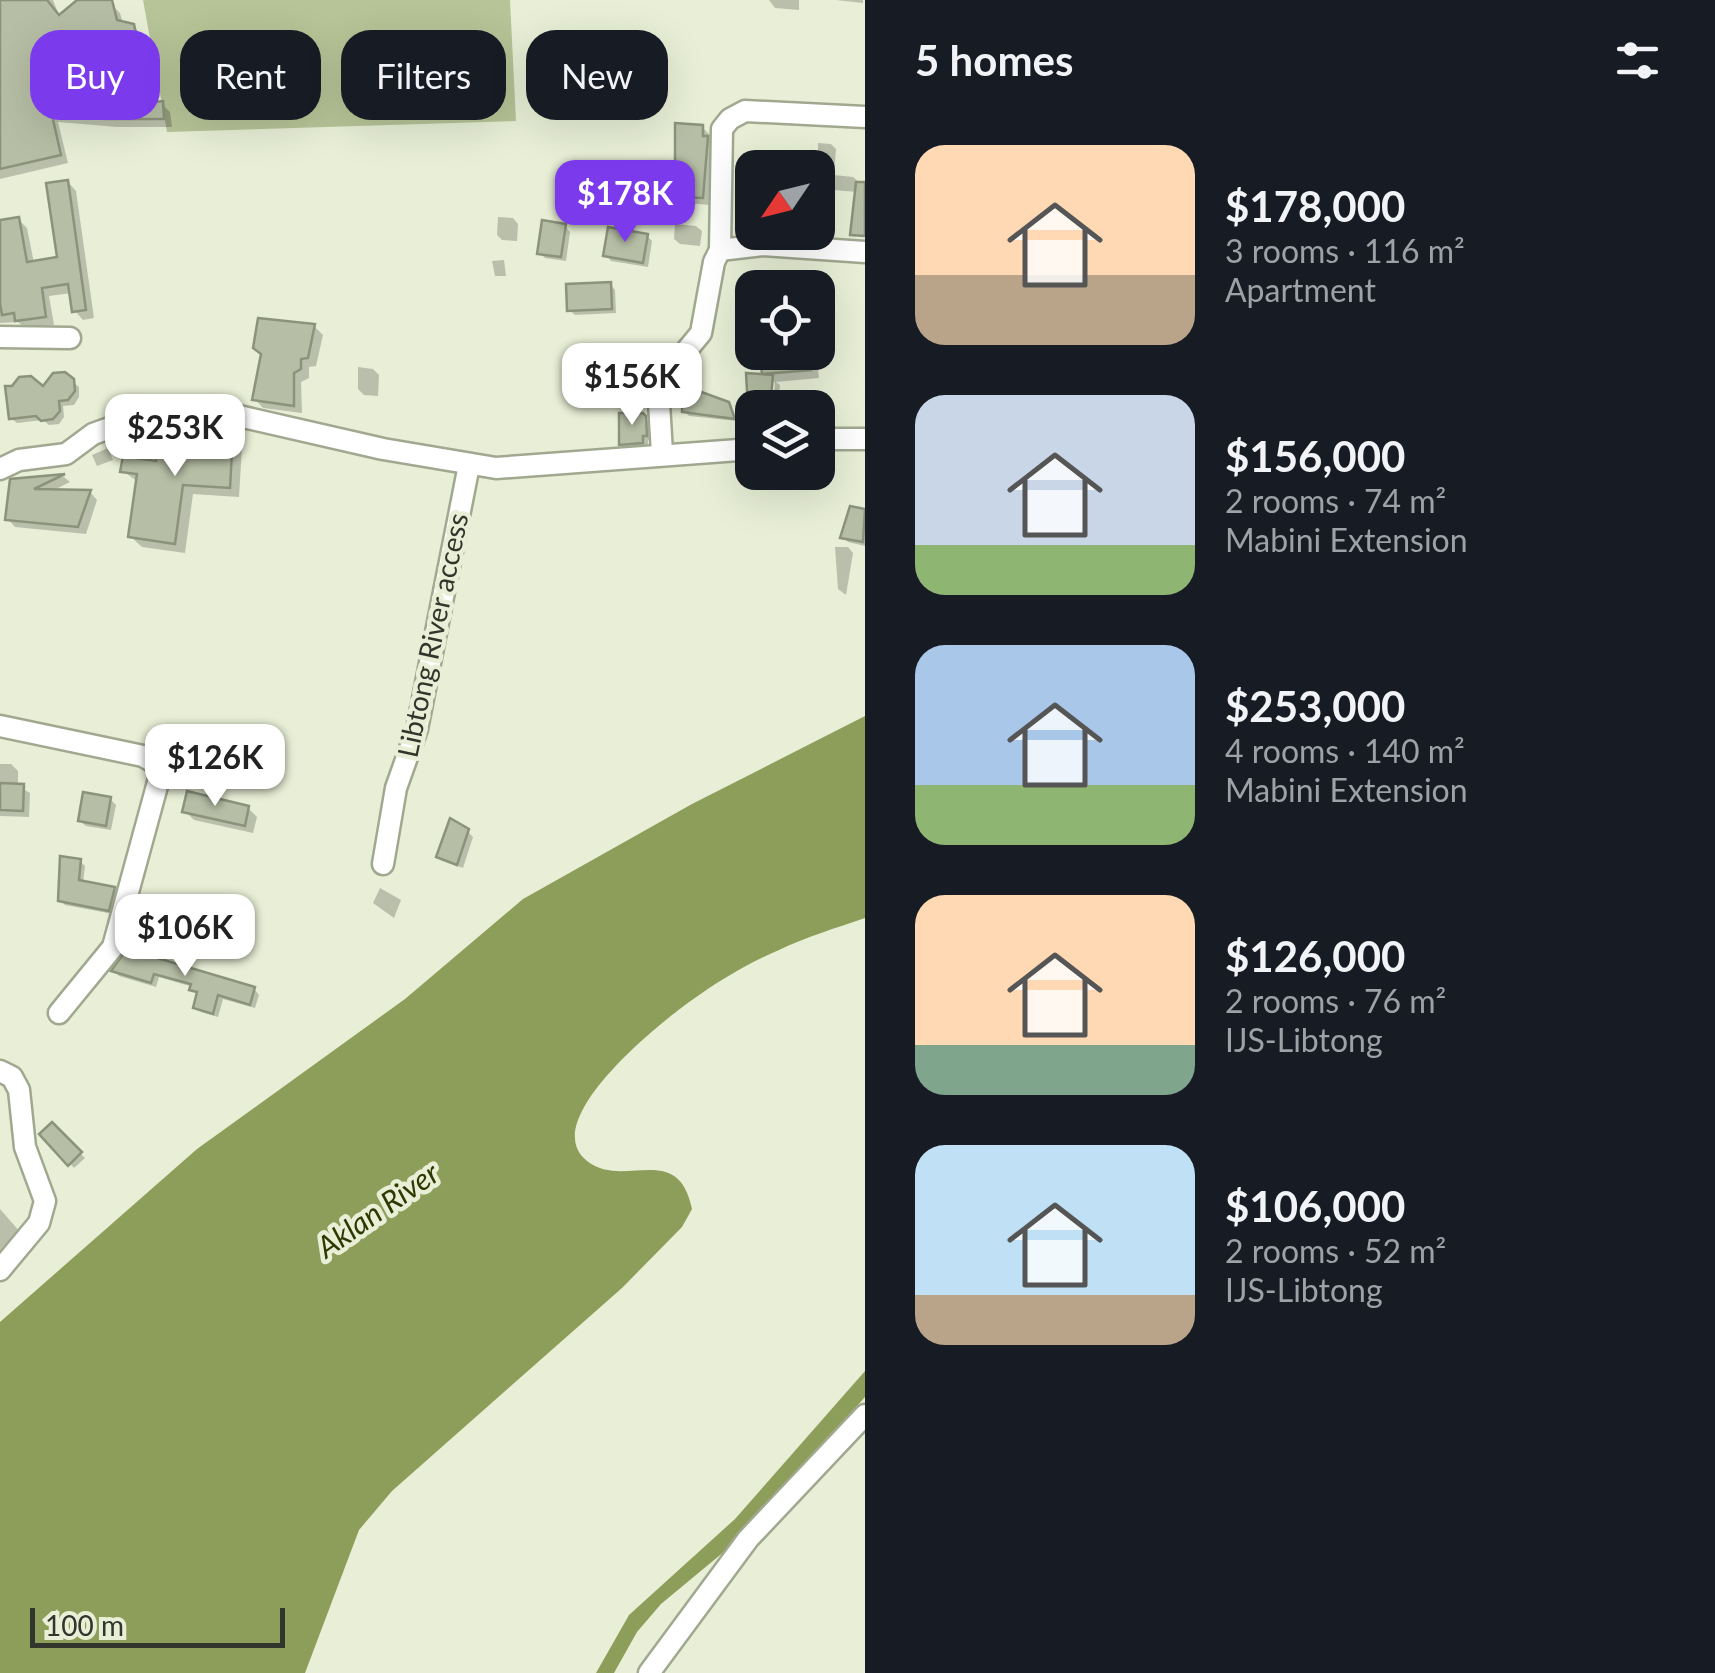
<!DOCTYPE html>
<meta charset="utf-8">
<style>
:root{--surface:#171b24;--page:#20242c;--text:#f1f3f6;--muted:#9ea1a6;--accent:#7c3aed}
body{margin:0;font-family:Lato,sans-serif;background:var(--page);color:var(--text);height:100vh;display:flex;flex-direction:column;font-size:38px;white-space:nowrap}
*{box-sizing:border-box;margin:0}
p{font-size:32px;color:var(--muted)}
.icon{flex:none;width:55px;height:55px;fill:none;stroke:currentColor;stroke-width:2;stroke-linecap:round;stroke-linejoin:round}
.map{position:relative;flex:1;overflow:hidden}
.side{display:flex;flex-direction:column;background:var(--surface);width:850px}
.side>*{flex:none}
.banner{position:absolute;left:30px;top:30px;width:685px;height:90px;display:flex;gap:20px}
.needle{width:65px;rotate:235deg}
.buttons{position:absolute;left:735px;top:150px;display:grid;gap:20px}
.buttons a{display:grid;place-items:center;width:100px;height:100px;border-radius:20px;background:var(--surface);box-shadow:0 10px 40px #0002;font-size:50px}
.scale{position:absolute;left:30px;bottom:25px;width:255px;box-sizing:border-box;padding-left:10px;border:5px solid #32352b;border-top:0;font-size:28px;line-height:35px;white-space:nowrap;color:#32352b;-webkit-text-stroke:8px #e8efd6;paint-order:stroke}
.price{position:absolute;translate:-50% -85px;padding:0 22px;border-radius:20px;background:#fff;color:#222;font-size:32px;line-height:65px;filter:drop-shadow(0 2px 5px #0008)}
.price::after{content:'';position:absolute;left:50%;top:60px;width:30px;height:22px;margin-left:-15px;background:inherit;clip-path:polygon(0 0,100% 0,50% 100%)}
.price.on{background:var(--accent);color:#fff}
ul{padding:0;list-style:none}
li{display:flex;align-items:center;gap:30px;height:250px;padding:0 50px}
li span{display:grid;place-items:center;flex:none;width:280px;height:200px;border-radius:30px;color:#555}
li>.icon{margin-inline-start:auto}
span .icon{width:120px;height:120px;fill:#fffc;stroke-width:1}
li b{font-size:42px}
h2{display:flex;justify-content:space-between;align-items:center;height:120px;padding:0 50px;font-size:42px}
.pill{padding:0 35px;border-radius:30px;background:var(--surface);box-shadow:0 10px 40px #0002;font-size:35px;line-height:90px}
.pill.on{background:var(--accent);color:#fff}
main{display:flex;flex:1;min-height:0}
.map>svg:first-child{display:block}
.green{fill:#b7c497}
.water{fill:#8d9e5a}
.shadow{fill:#0003}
.building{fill:#b6bea5;stroke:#8c937b;stroke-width:2.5}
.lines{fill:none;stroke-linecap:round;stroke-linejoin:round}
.minor-casing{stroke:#a1a890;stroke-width:25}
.minor{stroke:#fff;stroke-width:20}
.labels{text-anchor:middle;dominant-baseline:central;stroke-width:9;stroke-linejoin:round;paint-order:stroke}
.street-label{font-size:28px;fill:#32352b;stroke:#e8efd6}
.water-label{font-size:30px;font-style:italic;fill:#2e3902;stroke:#e8efd6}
</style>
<main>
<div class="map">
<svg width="865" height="1673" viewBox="0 0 865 1673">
<rect width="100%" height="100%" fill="#e8efd6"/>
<polygon class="green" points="143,0 510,0 516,121 167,132"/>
<g class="water">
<path d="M865,716V918C836,928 806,937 779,950C750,962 718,981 692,1000C661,1022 536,1121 587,1161C623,1190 678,1140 692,1209L682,1227L622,1288L392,1491L359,1530L305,1673H0V1322L197,1149L405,999L523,899L692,804Z"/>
<polygon points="865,1371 865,1397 743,1536 661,1604 637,1632 614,1673 596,1673 629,1615 735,1519"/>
</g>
<g class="shadow">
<polygon points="20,0 53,0 60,18 83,0 105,0 110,3 120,13 123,24 133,26 142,35 146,57 140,58 144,105 162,104 170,112 172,127 117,127 58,122 68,163 0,179 0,7"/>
<polygon points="769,0 799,0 799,10 775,8"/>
<polygon points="836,0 863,0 863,3"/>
<polygon points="678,126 702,127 710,135 710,142 715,146 710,205 685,203 677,196"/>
<polygon points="818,143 831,144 836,149 834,175 853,177 859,182 858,192 820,189 818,186"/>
<polygon points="617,179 637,180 642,185 642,199 622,199 616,193"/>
<polygon points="68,182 76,191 94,318 83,320 75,311 72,293 49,296 54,325 26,329 18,322 0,323 0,223 18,219 27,228 34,263 60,259"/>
<polygon points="498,217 513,218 518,224 517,241 502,240 497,235"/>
<polygon points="675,224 696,226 702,231 700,246 680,244 674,239"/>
<polygon points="565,226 570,232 566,261 545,258 540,253"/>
<polygon points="647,236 652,241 648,267 611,261 606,255"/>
<polygon points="504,260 506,276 495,276 492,261"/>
<polygon points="610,284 615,290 616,313 575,315 569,310"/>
<polygon points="314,326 323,335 316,366 309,367 309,378 301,382 302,413 263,408 255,399"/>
<polygon points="762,352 816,352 819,378 776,382 780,385 778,408 773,408 775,383 770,378 752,409 750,407 769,377 765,373"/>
<polygon points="358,367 373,369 379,375 378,396 364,395 358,389"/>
<polygon points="72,381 79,387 79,397 74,405 63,406 64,417 59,424 49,425 43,420 17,423 11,418 44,389"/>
<polygon points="728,405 737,421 689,416 684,411"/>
<polygon points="642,415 651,424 652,440 648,440 648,448 627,449 622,444"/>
<polygon points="232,436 242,447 239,497 193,494 185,553 142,547 131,537 138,482 123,471 158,463"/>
<polygon points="108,448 113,460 97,466 92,455"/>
<polygon points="818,467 823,473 822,487 793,487 788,481 788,472 818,472"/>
<polygon points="64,477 70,482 50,492 90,492 97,500 86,534 15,527 8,519 12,482"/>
<polygon points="852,509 865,511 865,546 848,542 843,537"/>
<polygon points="835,547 848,547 853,553 846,595 838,589"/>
<polygon points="0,764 11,764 18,771 18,786 30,793 29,817 0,816"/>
<polygon points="110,799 116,805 111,830 86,826 80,821"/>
<polygon points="248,808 257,817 253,833 194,820 185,811"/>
<polygon points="467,831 473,837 463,868 444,861 439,856"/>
<polygon points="80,861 85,866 83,883 114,889 118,894 113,914 65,905 60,900"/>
<polygon points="380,888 401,900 394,918 373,903"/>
<polygon points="128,952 254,989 259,995 255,1008 223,999 218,1017 201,1012 196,1007 197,994 193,987 159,977 156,987 119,976 114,971"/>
<polygon points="52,1125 85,1158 74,1168 43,1134"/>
<polygon points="0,1209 21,1233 0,1260"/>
</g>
<g class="building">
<polygon points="0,0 47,0 59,15 77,0 112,0 117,20 134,24 139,49 132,50 136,99 143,99 143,103 163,101 164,119 107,119 52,115 61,155 0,169"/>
<polygon points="675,123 703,125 703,136 708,136 703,198 678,197 675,192"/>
<polygon points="68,180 86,310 72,312 68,284 42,288 46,317 15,321 14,313 2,315 0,303 0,220 19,217 27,262 57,257 46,183"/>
<polygon points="856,182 865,182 865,236 850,235"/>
<polygon points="542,220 566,224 561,257 537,254"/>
<polygon points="608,227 648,234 643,263 603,256"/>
<polygon points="611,282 612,309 567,311 566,284"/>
<polygon points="258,318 315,324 308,358 301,359 301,369 294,373 294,406 252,400 261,354 253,348"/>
<polygon points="759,352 809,352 811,370 762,374"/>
<polygon points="65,372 74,379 75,391 68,400 59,401 60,411 53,419 41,421 36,416 9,419 5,386 12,386 19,377 31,376 43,386 53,373"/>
<polygon points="746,373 773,375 770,408 748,408"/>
<polygon points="696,390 729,402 735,419 682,412 682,397"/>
<polygon points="619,413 643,413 646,416 647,436 643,436 643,443 619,445"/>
<polygon points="172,430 233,434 230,488 183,485 175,544 128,537 137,474 120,472 123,456 156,461 158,432"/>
<polygon points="65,474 34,489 91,490 78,527 5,520 10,479"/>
<polygon points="850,506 865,509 863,542 840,538"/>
<polygon points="0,783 24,784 23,811 0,810"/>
<polygon points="187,791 249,806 245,826 182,812"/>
<polygon points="83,792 111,797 106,826 78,821"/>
<polygon points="450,818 469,829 457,865 436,857"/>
<polygon points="60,856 81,859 79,880 115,887 109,911 58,901"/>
<polygon points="127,949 255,987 250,1005 218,995 213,1014 193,1008 197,992 189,990 191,984 154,974 151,983 111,971"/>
<polygon points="52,1122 82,1152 68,1166 39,1134"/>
</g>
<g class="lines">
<defs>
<g id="minor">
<polyline points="720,250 722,129 730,119 745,111 865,117"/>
<polyline points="0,337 70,338"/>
<polyline points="818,439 865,439"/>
<polyline points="662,453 659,403 682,356 701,333 714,262 720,250 763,245 865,252"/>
<polyline points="0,469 19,460 66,454 93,434 129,421 217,411 383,449 496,468 752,449"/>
<polyline points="0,726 143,756 155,763 160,775 113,947 59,1013"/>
<polyline points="383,864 396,788 417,729 469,465"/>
<polyline points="0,1071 12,1077 19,1090 25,1147 45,1201 39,1223 0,1270"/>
<polyline points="649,1673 748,1539 865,1415"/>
</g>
</defs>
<use href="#minor" class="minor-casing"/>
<use href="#minor" class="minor"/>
</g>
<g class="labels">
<g class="street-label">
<text transform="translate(432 635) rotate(-78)">Libtong River access</text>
</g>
<g class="water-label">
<text transform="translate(377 1209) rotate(-35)">Aklan River</text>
</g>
</g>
</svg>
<div class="buttons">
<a><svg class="needle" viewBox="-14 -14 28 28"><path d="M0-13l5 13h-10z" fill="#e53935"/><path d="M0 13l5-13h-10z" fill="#9ea1a6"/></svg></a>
<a><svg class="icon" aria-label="locate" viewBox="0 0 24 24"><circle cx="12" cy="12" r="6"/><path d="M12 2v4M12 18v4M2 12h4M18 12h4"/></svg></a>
<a><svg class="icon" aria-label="layers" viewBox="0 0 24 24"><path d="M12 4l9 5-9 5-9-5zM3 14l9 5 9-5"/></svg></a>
</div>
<div class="scale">100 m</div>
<b class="price on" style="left:625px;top:245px">$178K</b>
<b class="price" style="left:632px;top:428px">$156K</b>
<b class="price" style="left:175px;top:479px">$253K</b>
<b class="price" style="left:215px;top:809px">$126K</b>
<b class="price" style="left:185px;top:979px">$106K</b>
<div class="banner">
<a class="pill on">Buy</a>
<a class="pill">Rent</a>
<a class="pill">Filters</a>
<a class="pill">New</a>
</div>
</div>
<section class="side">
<h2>5 homes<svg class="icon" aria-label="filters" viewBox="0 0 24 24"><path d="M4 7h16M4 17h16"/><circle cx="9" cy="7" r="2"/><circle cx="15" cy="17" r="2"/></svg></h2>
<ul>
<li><span style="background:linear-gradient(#ffd9b3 65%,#b9a48a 0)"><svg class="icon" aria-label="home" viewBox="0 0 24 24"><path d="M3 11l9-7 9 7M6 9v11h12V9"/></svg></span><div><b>$178,000</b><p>3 rooms · 116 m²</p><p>Apartment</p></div></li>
<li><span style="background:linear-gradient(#c9d6e8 75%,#8fb573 0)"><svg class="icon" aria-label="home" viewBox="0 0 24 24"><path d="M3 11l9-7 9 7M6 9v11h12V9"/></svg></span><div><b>$156,000</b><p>2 rooms · 74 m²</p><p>Mabini Extension</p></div></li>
<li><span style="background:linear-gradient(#a9c7e8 70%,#8fb573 0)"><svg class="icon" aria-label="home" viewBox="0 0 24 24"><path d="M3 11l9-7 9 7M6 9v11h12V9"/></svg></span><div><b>$253,000</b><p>4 rooms · 140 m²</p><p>Mabini Extension</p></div></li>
<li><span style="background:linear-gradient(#ffd9b3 75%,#7fa58c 0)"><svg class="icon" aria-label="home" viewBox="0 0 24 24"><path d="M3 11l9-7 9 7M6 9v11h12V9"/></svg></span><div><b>$126,000</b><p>2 rooms · 76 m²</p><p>IJS-Libtong</p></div></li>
<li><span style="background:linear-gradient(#bfe0f5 75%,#b9a48a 0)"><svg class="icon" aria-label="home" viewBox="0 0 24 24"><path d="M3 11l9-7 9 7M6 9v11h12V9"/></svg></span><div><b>$106,000</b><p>2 rooms · 52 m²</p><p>IJS-Libtong</p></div></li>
</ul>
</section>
</main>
